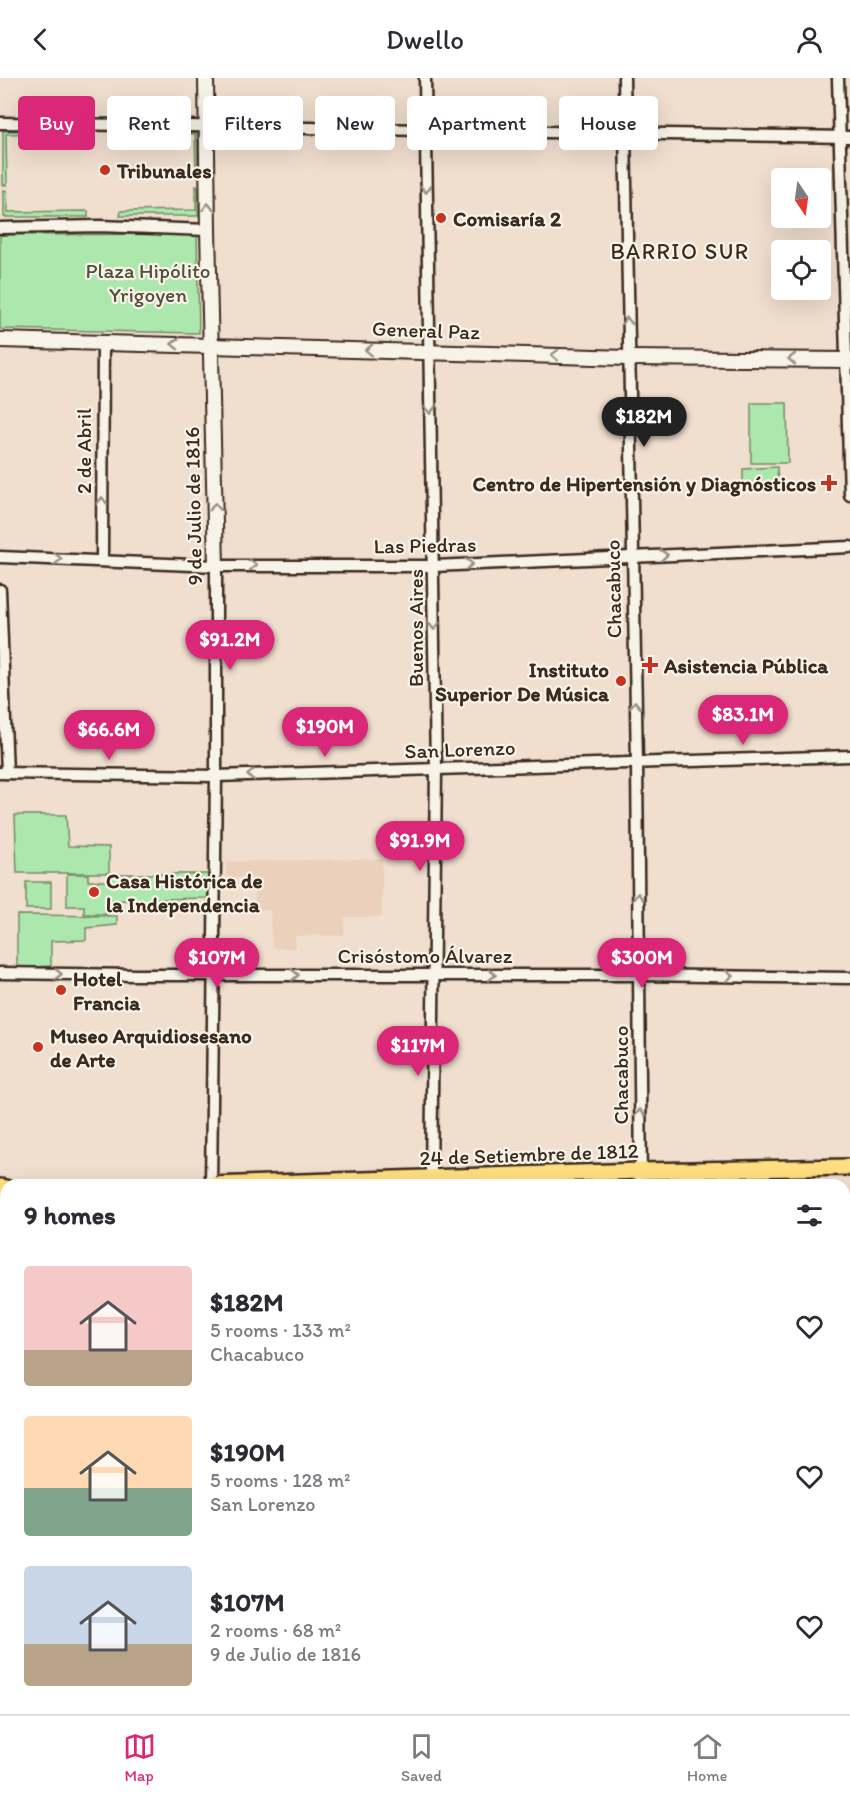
<!DOCTYPE html>
<meta charset="utf-8">
<style>
:root{--surface:#fff;--page:#f7f7f7;--text:#2b2b33;--muted:#7c7c81;--line:#e1e1e2;--accent:#db2777}
body{margin:0;font-family:Itim,sans-serif;background:var(--page);color:var(--text);height:100vh;display:flex;flex-direction:column;font-size:22px;white-space:nowrap}
*{box-sizing:border-box;margin:0}
p{font-size:20px;color:var(--muted)}
.icon{flex:none;width:33px;height:33px;fill:none;stroke:currentColor;stroke-width:2;stroke-linecap:round;stroke-linejoin:round}
.map{position:relative;flex:1;overflow:hidden}
.details{position:absolute;left:0px;top:1101px;width:850px;height:536px;display:flex;flex-direction:column;background:var(--surface);border-radius:18px 18px 0 0;box-shadow:0 6px 24px #0002}
.details>*{flex:none}
.guide{position:absolute;left:18px;top:18px;width:814px;height:54px;display:flex;gap:12px}
.needle{width:39px;rotate:167deg}
.tools{position:absolute;left:771px;top:90px;display:grid;gap:12px}
.tools a{display:grid;place-items:center;width:60px;height:60px;border-radius:6px;background:var(--surface);box-shadow:0 6px 24px #0002;font-size:30px}
.price{position:absolute;translate:-50% -51px;padding:0 14px;border-radius:21px;background:var(--accent);color:#fff;font-size:20px;line-height:39px;filter:drop-shadow(0 2px 3px #0008)}
.price::after{content:'';position:absolute;left:50%;top:36px;width:18px;height:14px;margin-left:-9px;background:inherit;clip-path:polygon(0 0,100% 0,50% 100%)}
.price.selected{background:#222;color:#fff}
ul{padding:0;list-style:none}
li{display:flex;align-items:center;gap:18px;height:150px;padding:0 24px}
li span{display:grid;place-items:center;flex:none;width:168px;height:120px;border-radius:6px;color:#555}
li>.icon{margin-inline-start:auto}
span .icon{width:72px;height:72px;fill:#fffc;stroke-width:1}
li b{font-size:26px}
h2{display:flex;justify-content:space-between;align-items:center;height:72px;padding:0 24px;font-size:26px}
.tag{padding:0 21px;border-radius:6px;background:var(--surface);box-shadow:0 6px 24px #0002;font-size:21px;line-height:54px}
.tag.selected{background:var(--accent);color:#fff}
header{display:flex;justify-content:space-between;align-items:center;height:78px;padding:0 24px;background:var(--surface);font-size:27px;font-weight:600}
.tab-bar{display:flex;justify-content:space-around;align-items:center;height:84px;border-top:2px solid var(--line);background:var(--surface);font-size:16px;color:var(--muted)}
.tab-bar a{display:grid;justify-items:center;gap:3px}
.tab-bar .selected{color:var(--accent)}
.map>svg:first-child{display:block}
.built{fill:#ebd0bb}
.green{fill:#ace8ad;stroke:#748966;stroke-width:1.5}
.lines{fill:none;stroke-linecap:round;stroke-linejoin:round}
.street-casing{stroke:#3b2a1e;stroke-width:15}
.secondary-casing{stroke:#3b2a1e;stroke-width:18}
.primary-casing{stroke:#3b2a1e;stroke-width:20}
.street{stroke:#f7f3e8;stroke-width:10}
.secondary{stroke:#f7f3e8;stroke-width:14}
.primary{stroke:#ffdf80;stroke-width:15}
.oneway{stroke:#998e83}
.poi-dot{fill:#c8321e;stroke:#f7f3e8;stroke-width:2}
.labels{text-anchor:middle;dominant-baseline:central;stroke-width:4.5;stroke-linejoin:round;paint-order:stroke}
.poi-label{font-size:21px;font-weight:bold;fill:#3b2a1e;stroke:#f7f3e8;text-anchor:start}
.park-label{font-size:21px;fill:#52503b;stroke:#f7f3e8}
.street-label{font-size:21px;fill:#3b2a1e;stroke:#f7f3e8}
.neighbourhood-label{font-size:22px;letter-spacing:1.5px;fill:#3b2a1e;stroke:#f7f3e8}
</style>
<header><svg class="icon" aria-label="back" viewBox="0 0 24 24"><path d="M15 5l-7 7 7 7"/></svg>Dwello<svg class="icon" aria-label="person" viewBox="0 0 24 24"><circle cx="12" cy="8" r="4"/><path d="M4 21q1-7 8-7t8 7"/></svg></header>
<div class="map">
<svg width="850" height="1636" viewBox="0 0 850 1636">
<rect width="100%" height="100%" fill="#f0dece"/>
<filter id="ink" filterUnits="userSpaceOnUse"><feTurbulence type="fractalNoise" baseFrequency=".0167" numOctaves="2"/><feDisplacementMap in="SourceGraphic" scale="12" xChannelSelector="R" yChannelSelector="G"/><feConvolveMatrix kernelMatrix="1 2 1 2 8 2 1 2 1" color-interpolation-filters="sRGB"/></filter>
<g filter="url(#ink)">
<polygon class="built" points="382,781 382,839 345,839 344,857 295,858 295,870 272,870 270,832 255,832 254,800 226,799 226,784"/>
<g class="green">
<polygon points="82,52 82,55 6,56 7,107 3,107 3,53"/>
<polygon points="131,52 197,53 198,98 196,98 195,56 131,56"/>
<polygon points="196,108 198,109 198,138 120,138 121,133 196,132"/>
<polygon points="4,112 7,113 8,134 88,133 88,139 4,139"/>
<polygon points="197,156 199,255 0,251 0,157"/>
<polygon points="751,325 787,325 788,385 751,385"/>
<polygon points="777,389 778,407 743,408 743,391"/>
<polygon points="15,737 66,737 68,768 109,769 109,795 17,795"/>
<polygon points="67,796 88,796 88,803 108,803 109,796 208,796 208,820 158,821 158,823 109,822 109,836 84,836 84,828 67,828"/>
<rect x="26" y="804" width="25" height="27"/>
<polygon points="17,837 117,838 117,847 86,850 86,862 51,863 51,888 17,890"/>
</g>
<g class="lines">
<defs>
<g id="street">
<polyline points="425,0 436,691 431,1101"/>
<polyline points="624,0 637,685 641,1107"/>
<polyline points="838,0 850,417"/>
<polyline points="0,45 850,59"/>
<polyline points="0,150 99,148 208,152"/>
<polyline points="0,479 216,488 434,488 850,469"/>
<polyline points="102,482 103,264"/>
<polyline points="0,512 7,695"/>
<polyline points="0,695 216,698 850,678"/>
<polyline points="0,895 137,897 639,897 850,900"/>
<polyline points="211,1107 216,698 216,488"/>
<polyline points="844,1293 850,1293"/>
<polyline points="0,1508 6,1507"/>
<polyline points="20,1630 20,1636"/>
<polyline points="221,1630 221,1636"/>
<polyline points="642,1630 642,1636"/>
</g>
<g id="secondary">
<polyline points="206,0 208,152 216,488"/>
<polyline points="0,262 628,280 850,282"/>
<polyline points="0,1303 6,1303"/>
</g>
<g id="primary">
<polyline points="210,1107 641,1093 850,1089"/>
<polyline points="0,1109 6,1110"/>
</g>
</defs>
<use href="#street" class="street-casing"/>
<use href="#secondary" class="secondary-casing"/>
<use href="#primary" class="primary-casing"/>
<use href="#street" class="street"/>
<use href="#secondary" class="secondary"/>
<use href="#primary" class="primary"/>
</g>
<defs><path id="oneway-chevron" d="M-2-3.5L2.5 0L-2 3.5" fill="none" stroke-width="1.6" stroke-linecap="round" stroke-linejoin="round" transform="scale(1.5)"/></defs>
<g class="oneway">
<use href="#oneway-chevron" transform="translate(426 111) rotate(89)"/>
<use href="#oneway-chevron" transform="translate(208 129) rotate(-90)"/>
<use href="#oneway-chevron" transform="translate(627 243) rotate(-91)"/>
<use href="#oneway-chevron" transform="translate(175 266) rotate(-179)"/>
<use href="#oneway-chevron" transform="translate(369 272) rotate(-178)"/>
<use href="#oneway-chevron" transform="translate(555 277) rotate(-178)"/>
<use href="#oneway-chevron" transform="translate(792 281) rotate(-179)"/>
<use href="#oneway-chevron" transform="translate(430 332) rotate(88)"/>
<use href="#oneway-chevron" transform="translate(102 423) rotate(-90)"/>
<use href="#oneway-chevron" transform="translate(215 429) rotate(-92)"/>
<use href="#oneway-chevron" transform="translate(664 477) rotate(-4)"/>
<use href="#oneway-chevron" transform="translate(58 481) rotate(2)"/>
<use href="#oneway-chevron" transform="translate(469 486) rotate(-2)"/>
<use href="#oneway-chevron" transform="translate(253 487) rotate(-1)"/>
<use href="#oneway-chevron" transform="translate(434 548) rotate(90)"/>
<use href="#oneway-chevron" transform="translate(635 627) rotate(-91)"/>
<use href="#oneway-chevron" transform="translate(251 697) rotate(178)"/>
<use href="#oneway-chevron" transform="translate(638 819) rotate(-91)"/>
<use href="#oneway-chevron" transform="translate(58 896) rotate(1)"/>
<use href="#oneway-chevron" transform="translate(295 897)"/>
<use href="#oneway-chevron" transform="translate(492 897)"/>
<use href="#oneway-chevron" transform="translate(729 898) rotate(1)"/>
<use href="#oneway-chevron" transform="translate(640 1035) rotate(-90)"/>
</g>
</g>
<g class="poi-dot">
<circle cx="105" cy="92" r="6"/>
<circle cx="441" cy="140" r="6"/>
<path d="M826 396h6v6h6v6h-6v6h-6v-6h-6v-6h6z"/>
<path d="M647 578h6v6h6v6h-6v6h-6v-6h-6v-6h6z"/>
<circle cx="621" cy="603" r="6"/>
<circle cx="94" cy="814" r="6"/>
<circle cx="61" cy="912" r="6"/>
<circle cx="38" cy="969" r="6"/>
</g>
<g class="labels">
<g class="poi-label">
<text x="117" y="92">Tribunales</text>
<text x="453" y="140">Comisaría 2</text>
<text x="816" y="405" text-anchor="end">Centro de Hipertensión y Diagnósticos</text>
<text x="664" y="587">Asistencia Pública</text>
<text x="609" y="591" text-anchor="end">Instituto<tspan x="609" dy="24">Superior De Música</tspan></text>
<text x="106" y="802">Casa Histórica de<tspan x="106" dy="24">la Independencia</tspan></text>
<text x="73" y="900">Hotel<tspan x="73" dy="24">Francia</tspan></text>
<text x="50" y="957">Museo Arquidiosesano<tspan x="50" dy="24">de Arte</tspan></text>
</g>
<g class="park-label">
<text x="148" y="192">Plaza Hipólito<tspan x="148" dy="24">Yrigoyen</tspan></text>
</g>
<g class="street-label">
<text transform="translate(426 252) rotate(2)">General Paz</text>
<text transform="translate(83 373) rotate(-90)">2 de Abril</text>
<text transform="translate(193 428) rotate(-91)">9 de Julio de 1816</text>
<text transform="translate(425 467) rotate(-1)">Las Piedras</text>
<text transform="translate(613 511) rotate(-91)">Chacabuco</text>
<text transform="translate(415 550) rotate(-90)">Buenos Aires</text>
<text transform="translate(460 671) rotate(-2)">San Lorenzo</text>
<text x="425" y="877">Crisóstomo Álvarez</text>
<text transform="translate(620 997) rotate(-90)">Chacabuco</text>
<text transform="translate(529 1076) rotate(-2)">24 de Setiembre de 1812</text>
</g>
<g class="neighbourhood-label">
<text x="680" y="173">BARRIO SUR</text>
</g>
</g>
</svg>
<div class="tools">
<a><svg class="needle" viewBox="-14 -14 28 28"><path d="M0-13l5 13h-10z" fill="#e53935"/><path d="M0 13l5-13h-10z" fill="#7c7c81"/></svg></a>
<a><svg class="icon" aria-label="locate" viewBox="0 0 24 24"><circle cx="12" cy="12" r="6"/><path d="M12 2v4M12 18v4M2 12h4M18 12h4"/></svg></a>
</div>
<b class="price selected" style="left:644px;top:370px">$182M</b>
<b class="price" style="left:230px;top:593px">$91.2M</b>
<b class="price" style="left:743px;top:668px">$83.1M</b>
<b class="price" style="left:325px;top:680px">$190M</b>
<b class="price" style="left:109px;top:683px">$66.6M</b>
<b class="price" style="left:420px;top:794px">$91.9M</b>
<b class="price" style="left:217px;top:911px">$107M</b>
<b class="price" style="left:642px;top:911px">$300M</b>
<b class="price" style="left:418px;top:999px">$117M</b>
<div class="guide">
<a class="tag selected">Buy</a>
<a class="tag">Rent</a>
<a class="tag">Filters</a>
<a class="tag">New</a>
<a class="tag">Apartment</a>
<a class="tag">House</a>
</div>
<section class="details">
<h2>9 homes<svg class="icon" aria-label="filters" viewBox="0 0 24 24"><path d="M4 7h16M4 17h16"/><circle cx="9" cy="7" r="2"/><circle cx="15" cy="17" r="2"/></svg></h2>
<ul>
<li><span style="background:linear-gradient(#f6c9c9 70%,#b9a48a 0)"><svg class="icon" aria-label="home" viewBox="0 0 24 24"><path d="M3 11l9-7 9 7M6 9v11h12V9"/></svg></span><div><b>$182M</b><p>5 rooms · 133 m²</p><p>Chacabuco</p></div><svg class="icon" aria-label="heart" viewBox="0 0 24 24"><path d="M12 20l-8-8c-3-5 5-10 8-4 3-6 11-1 8 4z"/></svg></li>
<li><span style="background:linear-gradient(#ffd9b3 60%,#7fa58c 0)"><svg class="icon" aria-label="home" viewBox="0 0 24 24"><path d="M3 11l9-7 9 7M6 9v11h12V9"/></svg></span><div><b>$190M</b><p>5 rooms · 128 m²</p><p>San Lorenzo</p></div><svg class="icon" aria-label="heart" viewBox="0 0 24 24"><path d="M12 20l-8-8c-3-5 5-10 8-4 3-6 11-1 8 4z"/></svg></li>
<li><span style="background:linear-gradient(#c9d6e8 65%,#b9a48a 0)"><svg class="icon" aria-label="home" viewBox="0 0 24 24"><path d="M3 11l9-7 9 7M6 9v11h12V9"/></svg></span><div><b>$107M</b><p>2 rooms · 68 m²</p><p>9 de Julio de 1816</p></div><svg class="icon" aria-label="heart" viewBox="0 0 24 24"><path d="M12 20l-8-8c-3-5 5-10 8-4 3-6 11-1 8 4z"/></svg></li>
</ul>
</section>
</div>
<nav class="tab-bar">
<a class="selected"><svg class="icon" aria-label="map" viewBox="0 0 24 24"><path d="M3 6l6-2 6 2 6-2v14l-6 2-6-2-6 2zM9 4v14M15 6v14"/></svg>Map</a>
<a><svg class="icon" aria-label="saved" viewBox="0 0 24 24"><path d="M7 4h10v16l-5-4-5 4z"/></svg>Saved</a>
<a><svg class="icon" aria-label="home" viewBox="0 0 24 24"><path d="M3 11l9-7 9 7M6 9v11h12V9"/></svg>Home</a>
</nav>
